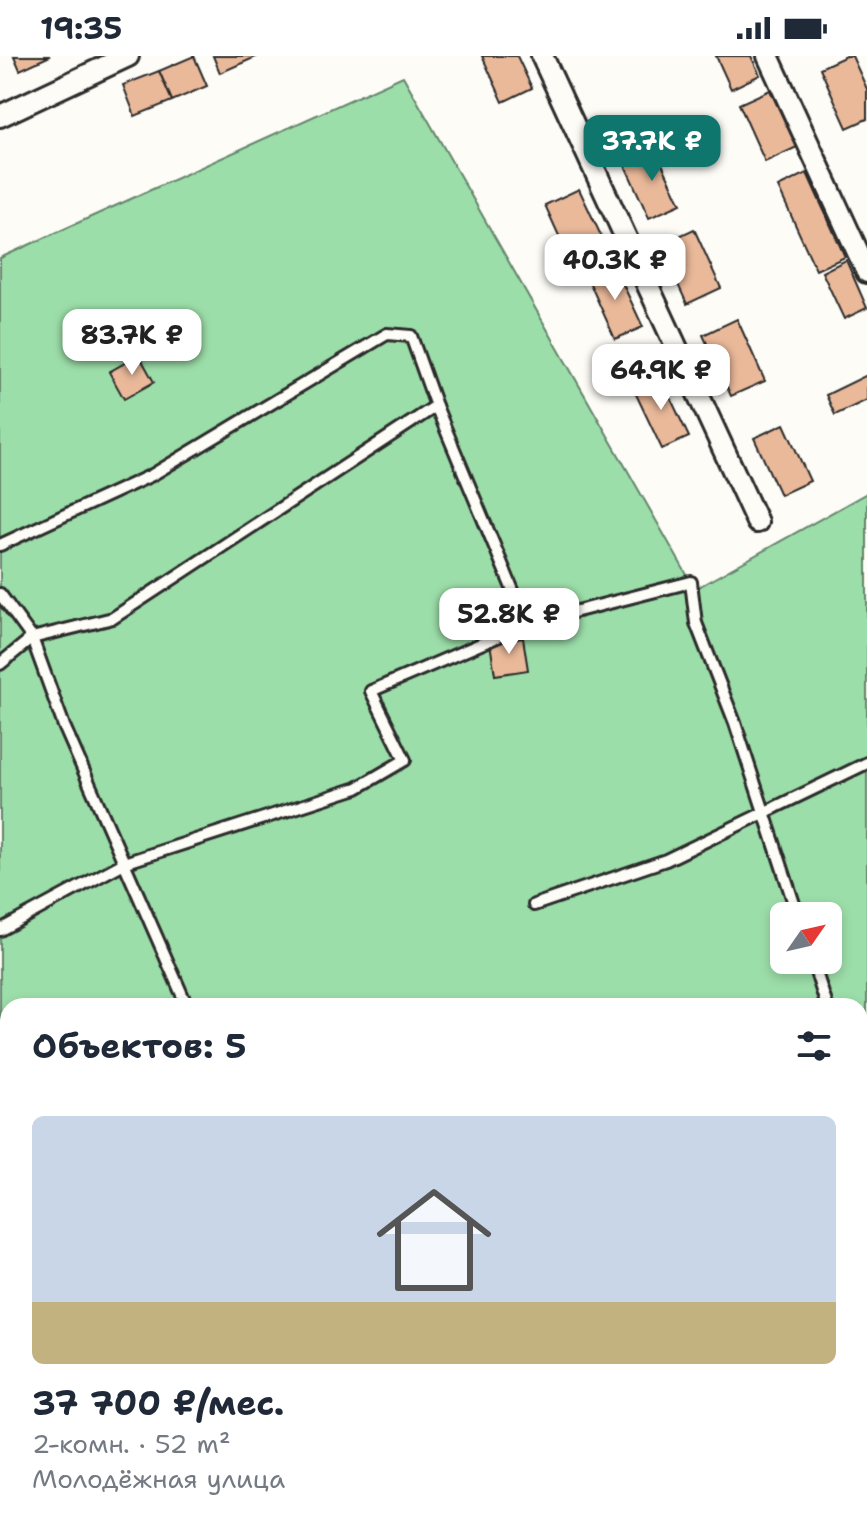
<!DOCTYPE html>
<html lang="ru">
<meta charset="utf-8">
<style>
:root{--surface:#fff;--page:#f6f6f7;--text:#1f2937;--muted:#747a83;--accent:#0f766e}
body{margin:0;font-family:"Shantell Sans",sans-serif;background:var(--page);color:var(--text);height:100vh;display:flex;flex-direction:column;font-size:30px;white-space:nowrap}
*{box-sizing:border-box;margin:0}
p{font-size:26px;color:var(--muted)}
.icon{flex:none;width:44px;height:44px;fill:none;stroke:currentColor;stroke-width:2;stroke-linecap:round;stroke-linejoin:round}
.map{position:relative;flex:1;overflow:hidden}
.details{position:absolute;left:0px;top:942px;width:868px;height:538px;display:flex;flex-direction:column;background:var(--surface);border-radius:24px 24px 0 0;box-shadow:0 4px 12px #0003}
.details>*{flex:none}
.needle{width:52px;rotate:56deg}
.fabs{position:absolute;left:770px;top:846px;display:grid;gap:16px}
.fabs a{display:grid;place-items:center;width:72px;height:72px;border-radius:12px;background:var(--surface);box-shadow:0 4px 12px #0003;font-size:40px}
.price{position:absolute;translate:-50% -68px;padding:0 18px;border-radius:16px;background:#fff;color:#222;font-size:26px;line-height:52px;filter:drop-shadow(0 2px 4px #0008)}
.price::after{content:'';position:absolute;left:50%;top:48px;width:24px;height:18px;margin-left:-12px;background:inherit;clip-path:polygon(0 0,100% 0,50% 100%)}
.price.active{background:var(--accent);color:#fff}
ul{padding:0;list-style:none}
li{display:grid;align-content:center;gap:16px;height:424px;padding:0 32px}
li span{display:grid;place-items:center;height:248px;border-radius:12px;color:#555}
li>.icon{margin-inline-start:auto}
span .icon{width:144px;height:144px;fill:#fffc;stroke-width:1}
li b{font-size:34px}
h2{display:flex;justify-content:space-between;align-items:center;height:96px;padding:0 32px;font-size:34px}
.status{display:flex;justify-content:space-between;align-items:center;height:56px;padding:0 40px;background:var(--surface);direction:ltr}
.status svg{height:22px;fill:currentColor}
.map>svg:first-child{display:block}
.green{fill:#9cdea9;stroke:#64846a;stroke-width:2;fill-rule:evenodd}
.building{fill:#eab99a;stroke:#2b2b2b;stroke-width:2}
.lines{fill:none;stroke-linecap:round;stroke-linejoin:round}
.service-casing{stroke:#2b2b2b;stroke-width:16}
.minor-casing{stroke:#2b2b2b;stroke-width:26}
.service{stroke:#fdfcf7;stroke-width:10}
.minor{stroke:#fdfcf7;stroke-width:20}
</style>
<div class="status"><b>19:35</b><svg viewBox="0 0 49 12"><path d="M0 12V9h3v3zM5 12V6h3v6zM10 12V3h3v9zM15 12V0h3v12zM26 1h20v11H26zM47 4h2v5h-2z"/></svg></div>
<div class="map">
<svg width="867" height="1479" viewBox="0 0 867 1479">
<rect width="100%" height="100%" fill="#fdfcf7"/>
<filter id="ink" filterUnits="userSpaceOnUse"><feTurbulence type="fractalNoise" baseFrequency=".0125" numOctaves="2"/><feDisplacementMap in="SourceGraphic" scale="16" xChannelSelector="R" yChannelSelector="G"/><feConvolveMatrix kernelMatrix="1 2 1 2 8 2 1 2 1" color-interpolation-filters="sRGB"/></filter>
<g filter="url(#ink)">
<path class="green" d="M403,20L695,533L867,437V1479H0V202ZM784,860H828V904H784ZM8,950H860V1472H8Z"/>
<g class="building">
<polygon points="14,0 50,0 20,14"/>
<polygon points="194,0 207,30 172,45 159,15"/>
<polygon points="213,0 258,0 220,17"/>
<polygon points="482,0 517,0 532,32 503,46"/>
<polygon points="716,0 751,0 760,19 731,33"/>
<polygon points="846,0 852,0 867,33 867,63 847,72 820,12"/>
<polygon points="159,15 172,45 135,60 123,29"/>
<polygon points="770,34 797,91 765,106 739,48"/>
<polygon points="654,91 681,148 649,162 623,105"/>
<polygon points="807,117 845,201 816,214 778,131"/>
<polygon points="579,133 604,186 569,202 545,149"/>
<polygon points="694,173 721,232 687,248 660,189"/>
<polygon points="846,204 867,252 844,263 822,216"/>
<polygon points="614,209 643,271 615,283 587,221"/>
<polygon points="737,263 765,325 731,340 703,279"/>
<polygon points="139,299 154,326 124,343 109,316"/>
<polygon points="867,319 867,344 835,359 826,339"/>
<polygon points="660,320 689,381 662,393 633,332"/>
<polygon points="784,368 810,425 780,439 754,382"/>
<polygon points="523,582 528,614 495,619 490,587"/>
</g>
<g class="lines">
<defs>
<g id="service">
<polyline points="0,489 152,419 387,278 411,280 436,350 527,568"/>
<polyline points="0,538 32,582 64,670 187,950"/>
<polyline points="0,608 32,582 113,562 436,350"/>
<polyline points="534,849 666,804 867,707"/>
<polyline points="0,874 124,807 357,732 405,704 371,635 527,568 691,526 696,567 735,667 798,860"/>
<polyline points="812,904 827,950"/>
<polyline points="860,974 867,971"/>
<polyline points="860,1050 867,1072"/>
<polyline points="860,1241 867,1238"/>
<polyline points="0,1343 8,1343"/>
<polyline points="389,1479 416,1472"/>
</g>
<g id="minor">
<polyline points="542,0 757,466"/>
<polyline points="768,0 867,216"/>
<polyline points="0,60 128,0"/>
</g>
</defs>
<use href="#service" class="service-casing"/>
<use href="#minor" class="minor-casing"/>
<use href="#service" class="service"/>
<use href="#minor" class="minor"/>
</g>
</g>
</svg>
<div class="fabs">
<a><svg class="needle" viewBox="-14 -14 28 28"><path d="M0-13l5 13h-10z" fill="#e53935"/><path d="M0 13l5-13h-10z" fill="#747a83"/></svg></a>
</div>
<b class="price active" style="left:652px;top:127px">37.7K ₽</b>
<b class="price" style="left:615px;top:246px">40.3K ₽</b>
<b class="price" style="left:132px;top:321px">83.7K ₽</b>
<b class="price" style="left:661px;top:356px">64.9K ₽</b>
<b class="price" style="left:509px;top:600px">52.8K ₽</b>
<section class="details">
<h2>Объектов: 5<svg class="icon" aria-label="filters" viewBox="0 0 24 24"><path d="M4 7h16M4 17h16"/><circle cx="9" cy="7" r="2"/><circle cx="15" cy="17" r="2"/></svg></h2>
<ul>
<li><span style="background:linear-gradient(#c9d6e8 75%,#c2b280 0)"><svg class="icon" aria-label="home" viewBox="0 0 24 24"><path d="M3 11l9-7 9 7M6 9v11h12V9"/></svg></span><div><b>37 700 ₽/мес.</b><p>2-комн. · 52 m²</p><p>Молодёжная улица</p></div></li>
</ul>
</section>
</div>
